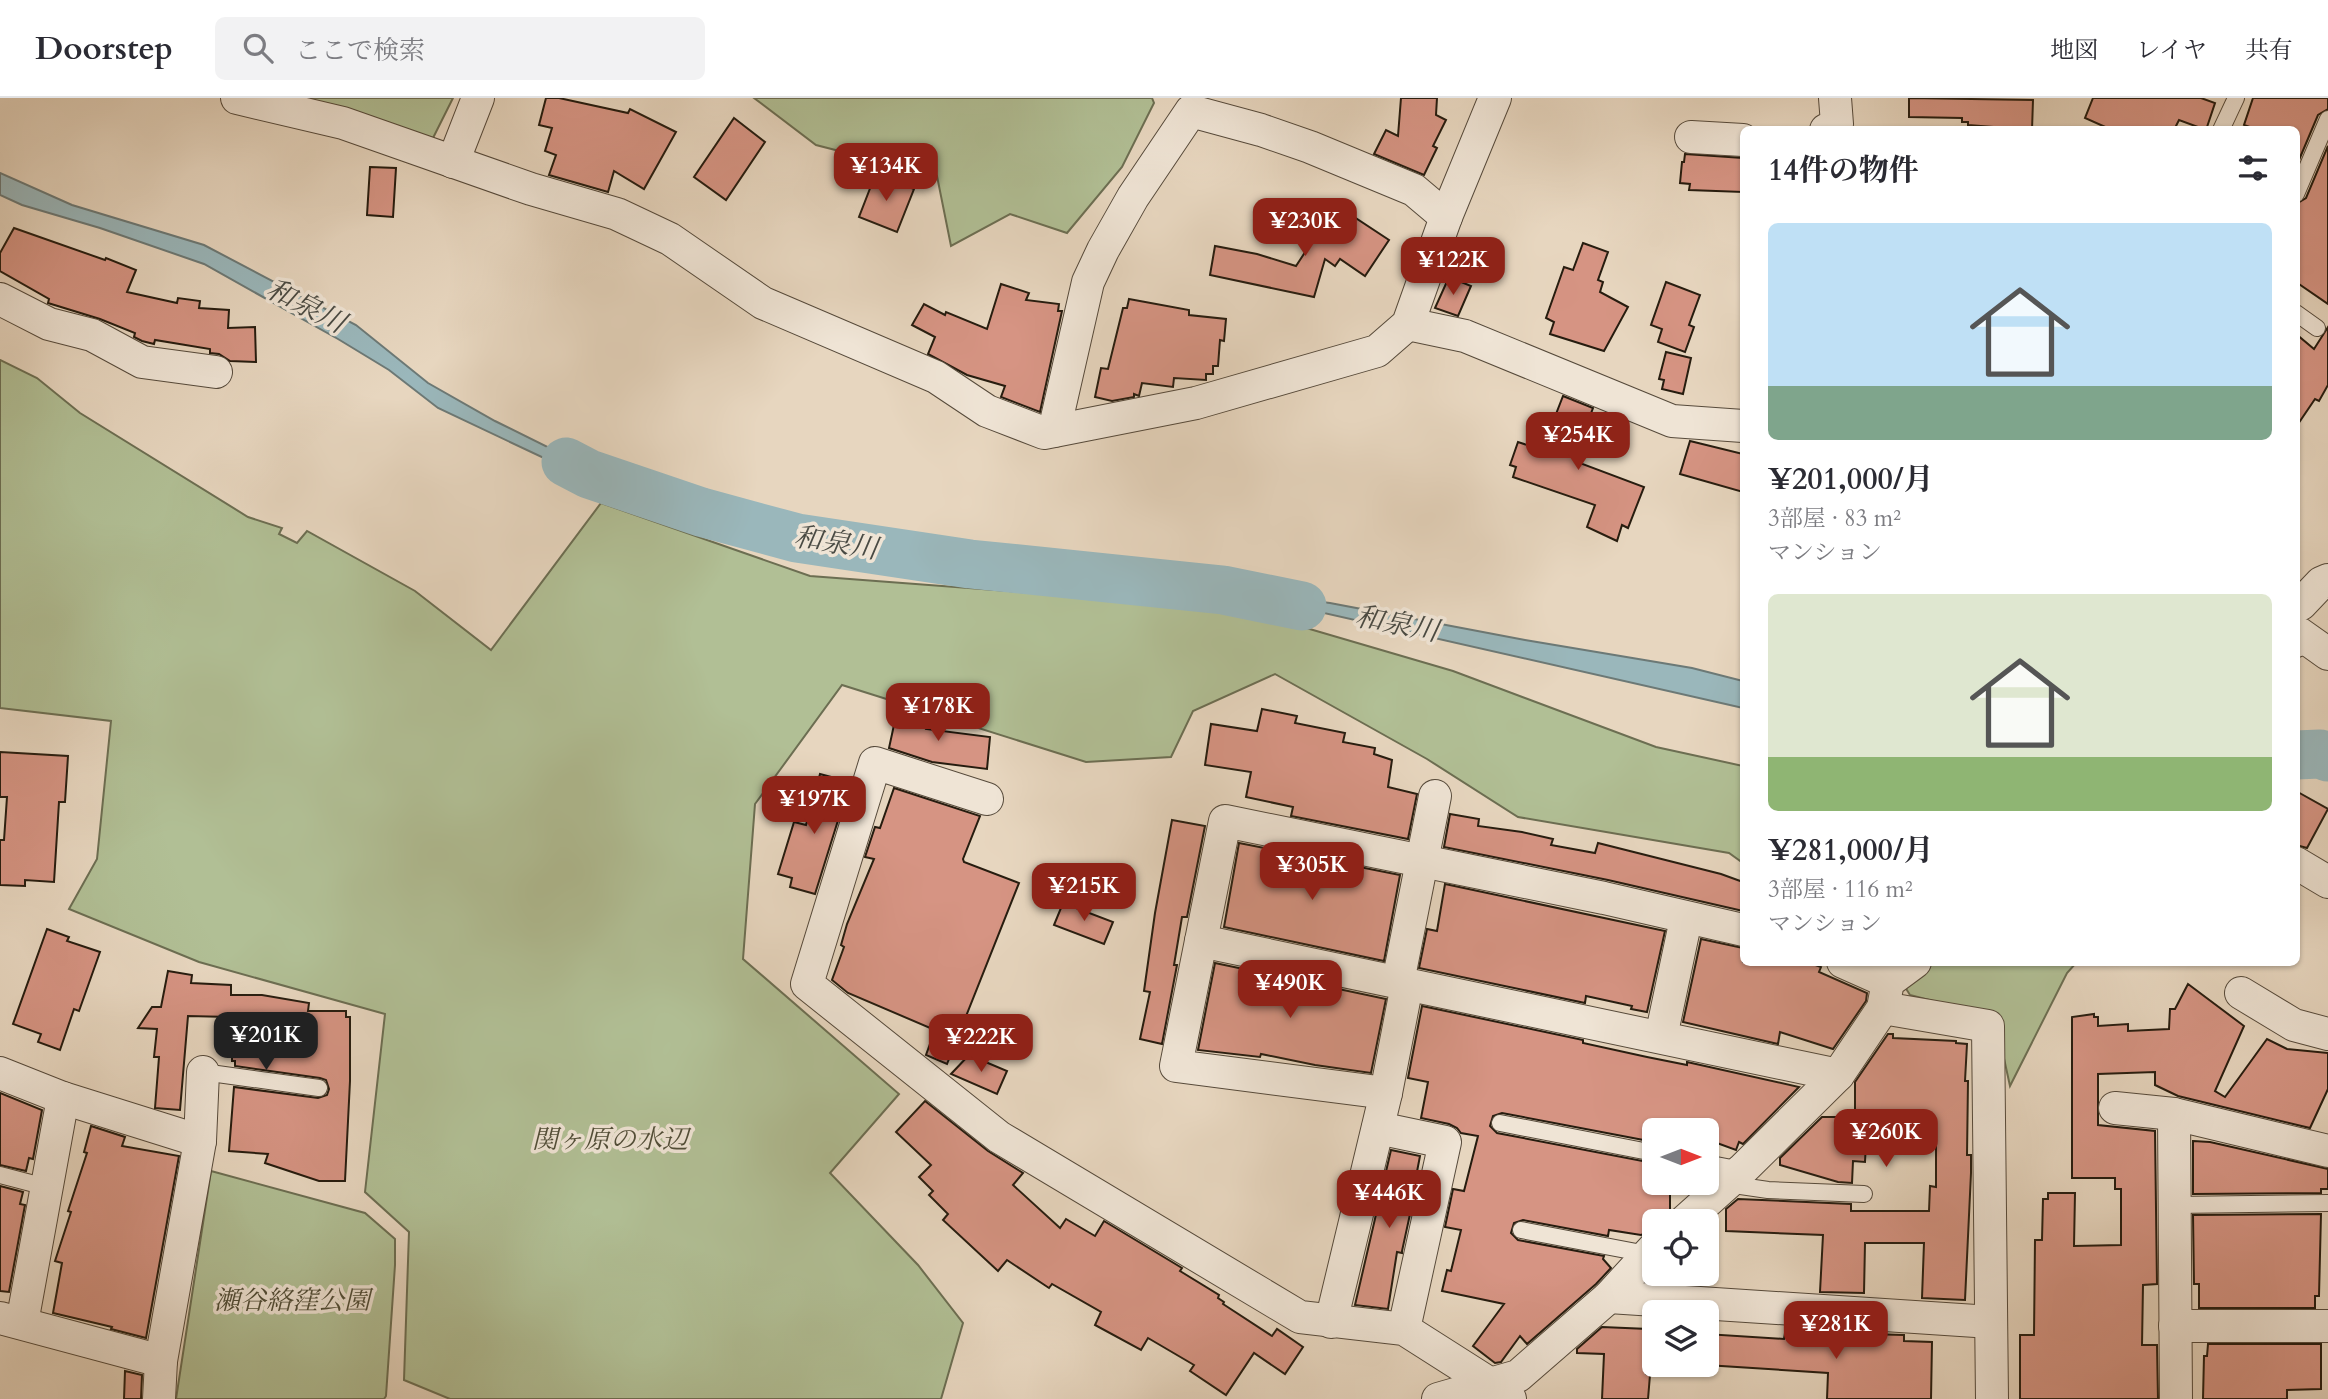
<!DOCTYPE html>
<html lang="ja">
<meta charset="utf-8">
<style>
:root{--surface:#fff;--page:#f2f2f3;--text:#2b2b33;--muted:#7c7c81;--line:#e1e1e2;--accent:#8f2418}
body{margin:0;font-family:Cardo,"Noto Serif JP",serif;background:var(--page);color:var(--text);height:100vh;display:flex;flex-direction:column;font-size:26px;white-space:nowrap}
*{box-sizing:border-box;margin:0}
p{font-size:23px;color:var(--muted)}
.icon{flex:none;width:38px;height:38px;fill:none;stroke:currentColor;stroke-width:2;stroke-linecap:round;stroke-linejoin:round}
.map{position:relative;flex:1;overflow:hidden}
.details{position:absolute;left:1740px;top:28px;width:560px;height:840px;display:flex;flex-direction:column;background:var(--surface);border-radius:10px;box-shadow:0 2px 5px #0004}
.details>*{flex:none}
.needle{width:46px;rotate:90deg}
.fabs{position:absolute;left:1642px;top:1020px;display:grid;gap:14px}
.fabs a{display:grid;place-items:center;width:77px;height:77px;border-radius:10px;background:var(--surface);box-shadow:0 2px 5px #0004;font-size:35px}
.price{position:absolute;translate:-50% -60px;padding:0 16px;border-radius:14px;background:var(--accent);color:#fff;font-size:23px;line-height:46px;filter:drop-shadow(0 2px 4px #0008)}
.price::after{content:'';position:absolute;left:50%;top:42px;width:21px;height:16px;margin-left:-10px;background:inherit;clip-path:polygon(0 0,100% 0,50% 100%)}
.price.current{background:#222;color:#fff}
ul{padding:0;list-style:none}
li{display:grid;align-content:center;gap:14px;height:371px;padding:0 28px}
li span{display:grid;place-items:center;height:217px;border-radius:10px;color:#555}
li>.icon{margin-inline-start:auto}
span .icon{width:126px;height:126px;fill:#fffc;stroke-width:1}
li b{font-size:30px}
h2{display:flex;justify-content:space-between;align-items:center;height:84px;padding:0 28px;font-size:30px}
header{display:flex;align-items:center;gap:42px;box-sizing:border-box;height:98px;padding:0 35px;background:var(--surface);border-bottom:2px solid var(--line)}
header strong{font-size:33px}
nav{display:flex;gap:38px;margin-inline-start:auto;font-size:24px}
.search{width:490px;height:63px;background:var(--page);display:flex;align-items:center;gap:18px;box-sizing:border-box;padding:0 24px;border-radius:10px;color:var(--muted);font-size:26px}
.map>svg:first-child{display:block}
.green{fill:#b1bf95;stroke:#6c6e52;stroke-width:2}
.water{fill:#9ab7bb;stroke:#6c7976;stroke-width:2}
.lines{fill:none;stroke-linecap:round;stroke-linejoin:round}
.river{stroke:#9ab7bb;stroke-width:49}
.building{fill:#d69483;stroke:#261c0f;stroke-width:2}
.service-casing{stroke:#564a3b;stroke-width:18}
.minor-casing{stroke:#564a3b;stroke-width:34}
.service{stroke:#efe4d5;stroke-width:16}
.minor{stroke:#efe4d5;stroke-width:32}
.labels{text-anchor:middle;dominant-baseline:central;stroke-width:7;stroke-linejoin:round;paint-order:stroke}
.park-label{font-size:26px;font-style:italic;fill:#504d37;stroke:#efe4d5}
.water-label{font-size:28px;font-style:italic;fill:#494a43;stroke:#efe4d5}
</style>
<header>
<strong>Doorstep</strong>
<div class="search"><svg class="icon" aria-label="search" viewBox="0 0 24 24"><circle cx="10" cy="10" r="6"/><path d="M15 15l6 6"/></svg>ここで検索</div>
<nav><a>地図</a><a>レイヤ</a><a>共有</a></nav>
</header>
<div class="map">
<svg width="2328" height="1301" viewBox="0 0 2328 1301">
<rect width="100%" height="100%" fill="#e7d6bf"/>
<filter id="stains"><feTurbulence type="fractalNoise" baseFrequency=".00286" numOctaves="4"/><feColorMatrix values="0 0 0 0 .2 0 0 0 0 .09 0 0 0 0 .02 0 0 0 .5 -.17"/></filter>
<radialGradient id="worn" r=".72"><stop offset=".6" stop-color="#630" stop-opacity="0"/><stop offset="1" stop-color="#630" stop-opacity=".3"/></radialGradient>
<g class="green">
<polygon points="277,0 453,0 428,50"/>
<polygon points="754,0 1152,0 1154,5 1122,69 1067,135 1010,116 951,148 937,78 816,47"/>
<polygon points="0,262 37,280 80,315 248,419 282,430 279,436 297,445 307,433 415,493 491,552 601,405 810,478 1166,505 1279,522 1453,573 1656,649 1743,668 1743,765 1729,755 1518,719 1427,661 1275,576 1193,613 1171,659 1086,664 842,587 755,706 743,861 899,996 830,1075 918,1167 963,1225 941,1301 450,1301 404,1282 409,1134 365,1094 385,916 199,864 69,811 97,761 111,623 0,610"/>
<polygon points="1890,865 2076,865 2067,875 2010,988 1995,919 1910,897"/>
<polygon points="211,1073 365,1115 395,1141 395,1167 386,1298 384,1301 176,1301"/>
</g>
<g class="water">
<polygon points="0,75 72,107 204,147 356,227 428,285 495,323 628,389 563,369 438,310 389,272 338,241 204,166 100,130 22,107 0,97"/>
<polygon points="1223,492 1330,505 1525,542 1692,570 1743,583 1743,610"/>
</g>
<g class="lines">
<g class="river">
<polyline points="566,364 589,376 701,414 797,440 970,466 1223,492 1302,508"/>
<polyline points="2296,657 2320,656 2328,659"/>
</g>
</g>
<g class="building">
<polygon points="546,0 559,0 628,15 630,11 676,34 644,91 614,73 608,94 549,77 556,57 545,53 552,30 539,27"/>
<polygon points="1401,0 1437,0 1436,17 1446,22 1433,48 1437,50 1424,77 1374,56 1386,32 1398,38"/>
<polygon points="1909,0 2033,2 2032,32 1968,27 1968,24 1962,24 1962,20 1909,19"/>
<polygon points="2093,0 2201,0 2215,5 2206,32 2179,22 2174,32 2112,32 2085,20"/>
<polygon points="2253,0 2328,0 2328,11 2318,17 2296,69 2296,32 2258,32 2244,27"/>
<polygon points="734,20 765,44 726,102 694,79"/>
<polygon points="2328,48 2328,206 2296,184 2296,106 2306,100"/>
<polygon points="1685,56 1743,60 1743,94 1689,92 1690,86 1680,85 1682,64 1684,64"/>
<polygon points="370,69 396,70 393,119 367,117"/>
<polygon points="876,75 914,91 897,134 859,119"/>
<polygon points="1334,110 1339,113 1338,116 1345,121 1348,115 1389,142 1365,178 1340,161 1335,168 1325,161 1314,199 1210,177 1215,148 1257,156 1296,168"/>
<polygon points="14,130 105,162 106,160 136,172 127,194 177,205 178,200 200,203 199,210 229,212 228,230 255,229 256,264 230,263 219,256 210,255 210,251 155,242 154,246 142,243 134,239 135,235 100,221 48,205 49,201 0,173 0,155"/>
<polygon points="1583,145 1608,154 1598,182 1603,184 1600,194 1628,209 1604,253 1550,236 1554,224 1546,220 1564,169 1573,172"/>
<polygon points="1449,179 1471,188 1458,218 1435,210"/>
<polygon points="1666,184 1700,197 1689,227 1694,229 1685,254 1658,244 1662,231 1651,227"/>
<polygon points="1001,186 1029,195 1026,202 1059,206 1058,213 1062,213 1040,314 1001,299 1005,288 967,277 928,256 935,239 912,227 924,206 945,217 946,214 987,231"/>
<polygon points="1129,201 1189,212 1189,217 1226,221 1224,243 1220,242 1218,268 1213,268 1213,276 1206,276 1206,282 1174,280 1173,289 1142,285 1139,298 1134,296 1134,299 1112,303 1095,299 1101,270 1108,271 1123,210 1127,210"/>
<polygon points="2328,229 2328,287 2319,303 2315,301 2296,329 2296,236 2314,251"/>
<polygon points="1666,254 1691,260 1683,296 1662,291 1664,282 1659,281"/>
<polygon points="1563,298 1593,310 1578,350 1581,351 1577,364 1644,389 1628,430 1622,427 1617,443 1587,429 1595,407 1513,379 1516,369 1510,367 1518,344 1542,352"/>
<polygon points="1690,343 1743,356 1743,394 1680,376"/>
<polygon points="1262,611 1297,618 1295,625 1345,635 1343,644 1375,650 1374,656 1392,662 1388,689 1417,696 1408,741 1291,718 1293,709 1246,699 1251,674 1205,667 1211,626 1257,633"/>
<polygon points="897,613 928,620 926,631 990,639 987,671 932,664 889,650"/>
<polygon points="0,654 68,658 65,704 59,704 54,784 25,782 25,788 0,787 0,742 4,742 7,699 0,699"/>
<polygon points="820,676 850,684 815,796 790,789 792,780 778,776 794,724 806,727"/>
<polygon points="894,690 980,718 963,761 964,764 1019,785 947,966 926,957 935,932 848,895 832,882 844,849 841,847 847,826 874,761 865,759 875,729 880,730"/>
<polygon points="2296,693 2328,711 2307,750 2296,747"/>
<polygon points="1450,716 1479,721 1478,728 1522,734 1553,741 1551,747 1595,755 1598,745 1721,776 1743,784 1743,813 1608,782 1444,749"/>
<polygon points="1172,722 1205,728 1187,819 1182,819 1174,867 1177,867 1162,946 1140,941 1150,894 1144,893 1155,815"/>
<polygon points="1239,745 1400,777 1384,863 1224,829"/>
<polygon points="1445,786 1665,833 1647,914 1631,911 1632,908 1586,898 1585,905 1419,870 1427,831 1437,833"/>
<polygon points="1063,805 1113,824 1104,846 1054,827"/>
<polygon points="47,831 69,839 67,843 100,854 79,913 74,911 60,952 38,944 41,936 13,926"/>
<polygon points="1701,841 1743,850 1743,864 1807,864 1821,869 1819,874 1867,895 1866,903 1833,951 1780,934 1778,946 1683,924"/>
<polygon points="1215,865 1386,901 1371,975 1315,967 1261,956 1260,959 1198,952"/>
<polygon points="168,873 192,877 191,885 231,887 231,897 262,897 309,905 308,913 346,913 346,919 350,919 350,983 345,1083 319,1083 265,1065 268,1056 229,1053 234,989 318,1000 327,997 329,991 326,982 320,980 235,968 235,963 232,963 232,954 229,954 230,919 188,918 180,1012 155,1010 159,959 154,959 157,931 138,930 152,909 161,909"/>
<polygon points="2188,886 2244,928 2215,993 2225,999 2267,941 2287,951 2328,955 2328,991 2310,1030 2178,998 2155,987 2155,974 2098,976 2098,1027 2155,1033 2157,1186 2143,1187 2142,1247 2157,1247 2158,1301 2020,1301 2020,1237 2034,1237 2035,1142 2042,1142 2043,1101 2048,1101 2048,1095 2075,1095 2074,1148 2121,1147 2121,1091 2115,1091 2115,1080 2072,1080 2072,919 2094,916 2094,919 2098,919 2098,928 2128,926 2128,933 2169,931 2170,911 2175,911"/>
<polygon points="1422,908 1583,942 1583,945 1647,959 1687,967 1687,964 1799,989 1743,1046 1739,1044 1736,1052 1706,1041 1706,1032 1654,1032 1654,1044 1502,1015 1493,1018 1490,1028 1497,1035 1653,1065 1649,1085 1670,1085 1670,1113 1666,1122 1654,1124 1654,1132 1641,1137 1609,1132 1608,1138 1523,1122 1514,1125 1511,1135 1518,1142 1604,1158 1603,1161 1611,1170 1596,1186 1527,1246 1520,1238 1501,1264 1495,1265 1473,1248 1504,1206 1442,1193 1447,1172 1451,1173 1461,1132 1445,1129 1453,1091 1464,1093 1478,1038 1461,1035 1457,1030 1449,1026 1421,1020 1428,984 1408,980"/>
<polygon points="1888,936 1893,936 1893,940 1956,943 1956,945 1967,946 1965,983 1968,983 1967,1057 1971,1057 1971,1075 1965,1202 1922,1200 1924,1145 1865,1145 1864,1195 1820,1194 1823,1137 1726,1133 1726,1111 1738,1101 1851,1106 1851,1113 1929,1113 1930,1088 1936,1089 1936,1048 1933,1046 1866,1045 1865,1064 1853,1063 1852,1085 1838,1084 1780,1067 1780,1060 1822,1019 1855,1019 1855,984"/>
<polygon points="969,957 1007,973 997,996 951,976"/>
<polygon points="0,995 42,1012 33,1061 29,1060 26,1073 0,1067"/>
<polygon points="925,1003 988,1053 1023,1075 1013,1087 1060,1130 1066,1121 1095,1138 1104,1123 1182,1170 1180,1173 1219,1197 1218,1200 1224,1204 1223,1206 1272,1238 1277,1231 1303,1249 1285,1276 1254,1255 1226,1297 1190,1273 1194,1267 1148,1240 1141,1252 1095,1227 1101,1214 1052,1186 1049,1190 1007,1162 998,1173 943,1122 948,1116 929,1097 933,1093 919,1079 931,1067 896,1034"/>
<polygon points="91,1028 125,1039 122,1048 179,1058 146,1240 111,1231 112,1229 53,1215 62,1165 55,1163 71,1114 68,1113 87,1055 84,1054"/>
<polygon points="2193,1043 2210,1044 2328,1071 2328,1091 2321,1091 2321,1095 2193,1096"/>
<polygon points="1391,1052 1420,1058 1415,1084 1417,1084 1402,1153 1402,1155 1397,1154 1388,1211 1355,1207"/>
<polygon points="0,1088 23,1094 20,1106 25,1107 9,1194 0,1193"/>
<polygon points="2321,1116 2319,1198 2315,1198 2315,1210 2199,1210 2199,1186 2194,1186 2193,1117"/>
<polygon points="1602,1229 1648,1231 1646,1276 1650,1277 1648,1301 1602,1301 1604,1256 1577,1255 1577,1251"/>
<polygon points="1795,1234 1904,1237 1904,1243 1932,1244 1931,1301 1827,1301 1828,1275 1706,1267 1706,1236 1784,1241 1785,1235"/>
<polygon points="2208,1246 2321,1246 2321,1291 2287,1292 2287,1301 2203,1301 2204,1258 2207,1258"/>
<polygon points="125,1273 142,1277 141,1301 124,1301"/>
</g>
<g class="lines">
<defs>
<g id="service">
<polyline points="2221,32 2236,0"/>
<polyline points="2296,96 2328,21"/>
<polyline points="2296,215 2317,230"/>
<polyline points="203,974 319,990"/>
<polyline points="1500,1025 1654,1055"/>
<polyline points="1706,1065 1742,1072"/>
<polyline points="0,1077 46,1089"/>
<polyline points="1727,1086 1768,1092 1864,1096"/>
<polyline points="2175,1107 2328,1105"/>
<polyline points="1521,1132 1647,1156"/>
</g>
<g id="minor">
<polyline points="237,0 343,25 531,91 617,116 670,141 763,205 936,279 987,313 1044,335 1196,305 1377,253 1408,226 1446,119 1495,0"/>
<polyline points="1826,32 1837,26 1835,0"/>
<polyline points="1691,39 1743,42"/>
<polyline points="453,64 478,0"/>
<polyline points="0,201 49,226 92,237 142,264 216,274"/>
<polyline points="1408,226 1465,238 1672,323 1743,328"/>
<polyline points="1054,333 1088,184 1103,152 1133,99 1191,13 1261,32 1310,49 1414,92 1446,119"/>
<polyline points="2301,506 2321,485 2328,482"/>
<polyline points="2296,543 2300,536 2328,556"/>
<polyline points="987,701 875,665 807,886 999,1039 1300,1219 1404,1231 1492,1287 1510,1301"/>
<polyline points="2296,765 2328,784"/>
<polyline points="1201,843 1838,977"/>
<polyline points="1843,864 1888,884"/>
<polyline points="1398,884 1435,698"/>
<polyline points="2241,895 2294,927 2328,936"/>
<polyline points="1883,910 1988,928 1992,1301"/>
<polyline points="1661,939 1686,821"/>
<polyline points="0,975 63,1000 200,1043"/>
<polyline points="1386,995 1176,968 1225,723 1604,800 1743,832"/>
<polyline points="2115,1010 2174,1016 2328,1053"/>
<polyline points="2174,1016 2176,1301"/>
<polyline points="1378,1030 1445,1044 1404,1231"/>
<polyline points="1684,1124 1742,1072 1838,977 1883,910 1888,884 1915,864"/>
<polyline points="1609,1199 1991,1224"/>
<polyline points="0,1220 161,1263"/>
<polyline points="1331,1224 1386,995 1407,887"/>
<polyline points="22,1225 63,1000"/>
<polyline points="2175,1228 2328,1228"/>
<polyline points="159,1301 161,1263 200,1043 203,974"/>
<polyline points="1438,1301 1518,1278 1609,1199 1654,1150"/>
</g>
</defs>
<use href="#service" class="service-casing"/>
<use href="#minor" class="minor-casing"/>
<use href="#service" class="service"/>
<use href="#minor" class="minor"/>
</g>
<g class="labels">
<g class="park-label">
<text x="610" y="1041">関ヶ原の水辺</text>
<text x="292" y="1202">瀬谷絡窪公園</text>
</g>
<g class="water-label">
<text transform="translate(306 208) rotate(27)">和泉川</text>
<text transform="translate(836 445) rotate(9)">和泉川</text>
<text transform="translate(1397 526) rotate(11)">和泉川</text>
</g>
</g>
<rect width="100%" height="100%" filter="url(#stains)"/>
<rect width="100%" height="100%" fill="url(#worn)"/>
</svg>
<div class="fabs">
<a><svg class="needle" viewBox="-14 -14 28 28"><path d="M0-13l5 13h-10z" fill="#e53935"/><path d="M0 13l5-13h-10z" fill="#7c7c81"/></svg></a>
<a><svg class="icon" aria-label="locate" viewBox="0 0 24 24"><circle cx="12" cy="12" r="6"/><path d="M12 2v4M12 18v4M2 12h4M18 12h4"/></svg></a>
<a><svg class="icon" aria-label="layers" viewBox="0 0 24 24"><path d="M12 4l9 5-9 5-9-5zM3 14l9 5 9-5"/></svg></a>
</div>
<b class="price" style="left:886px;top:105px">¥134K</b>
<b class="price" style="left:1305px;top:160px">¥230K</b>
<b class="price" style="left:1453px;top:199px">¥122K</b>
<b class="price" style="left:1578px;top:374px">¥254K</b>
<b class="price" style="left:938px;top:645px">¥178K</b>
<b class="price" style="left:814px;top:738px">¥197K</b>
<b class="price" style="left:1312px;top:804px">¥305K</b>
<b class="price" style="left:1084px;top:825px">¥215K</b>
<b class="price" style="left:1290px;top:922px">¥490K</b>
<b class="price current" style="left:266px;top:974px">¥201K</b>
<b class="price" style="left:981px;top:976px">¥222K</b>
<b class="price" style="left:1886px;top:1071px">¥260K</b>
<b class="price" style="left:1389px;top:1132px">¥446K</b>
<b class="price" style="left:1836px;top:1263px">¥281K</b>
<section class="details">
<h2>14件の物件<svg class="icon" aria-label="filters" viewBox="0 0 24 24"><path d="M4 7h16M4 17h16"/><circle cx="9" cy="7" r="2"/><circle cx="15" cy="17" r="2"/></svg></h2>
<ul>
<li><span style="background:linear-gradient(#bfe0f5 75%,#7fa58c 0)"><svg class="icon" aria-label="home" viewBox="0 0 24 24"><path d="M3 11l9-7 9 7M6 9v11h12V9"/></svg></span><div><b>¥201,000/月</b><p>3部屋 · 83 m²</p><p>マンション</p></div></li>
<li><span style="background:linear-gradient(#dfe7d0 75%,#8fb573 0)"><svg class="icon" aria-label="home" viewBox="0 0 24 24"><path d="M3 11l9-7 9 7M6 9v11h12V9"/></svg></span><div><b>¥281,000/月</b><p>3部屋 · 116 m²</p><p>マンション</p></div></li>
</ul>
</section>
</div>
